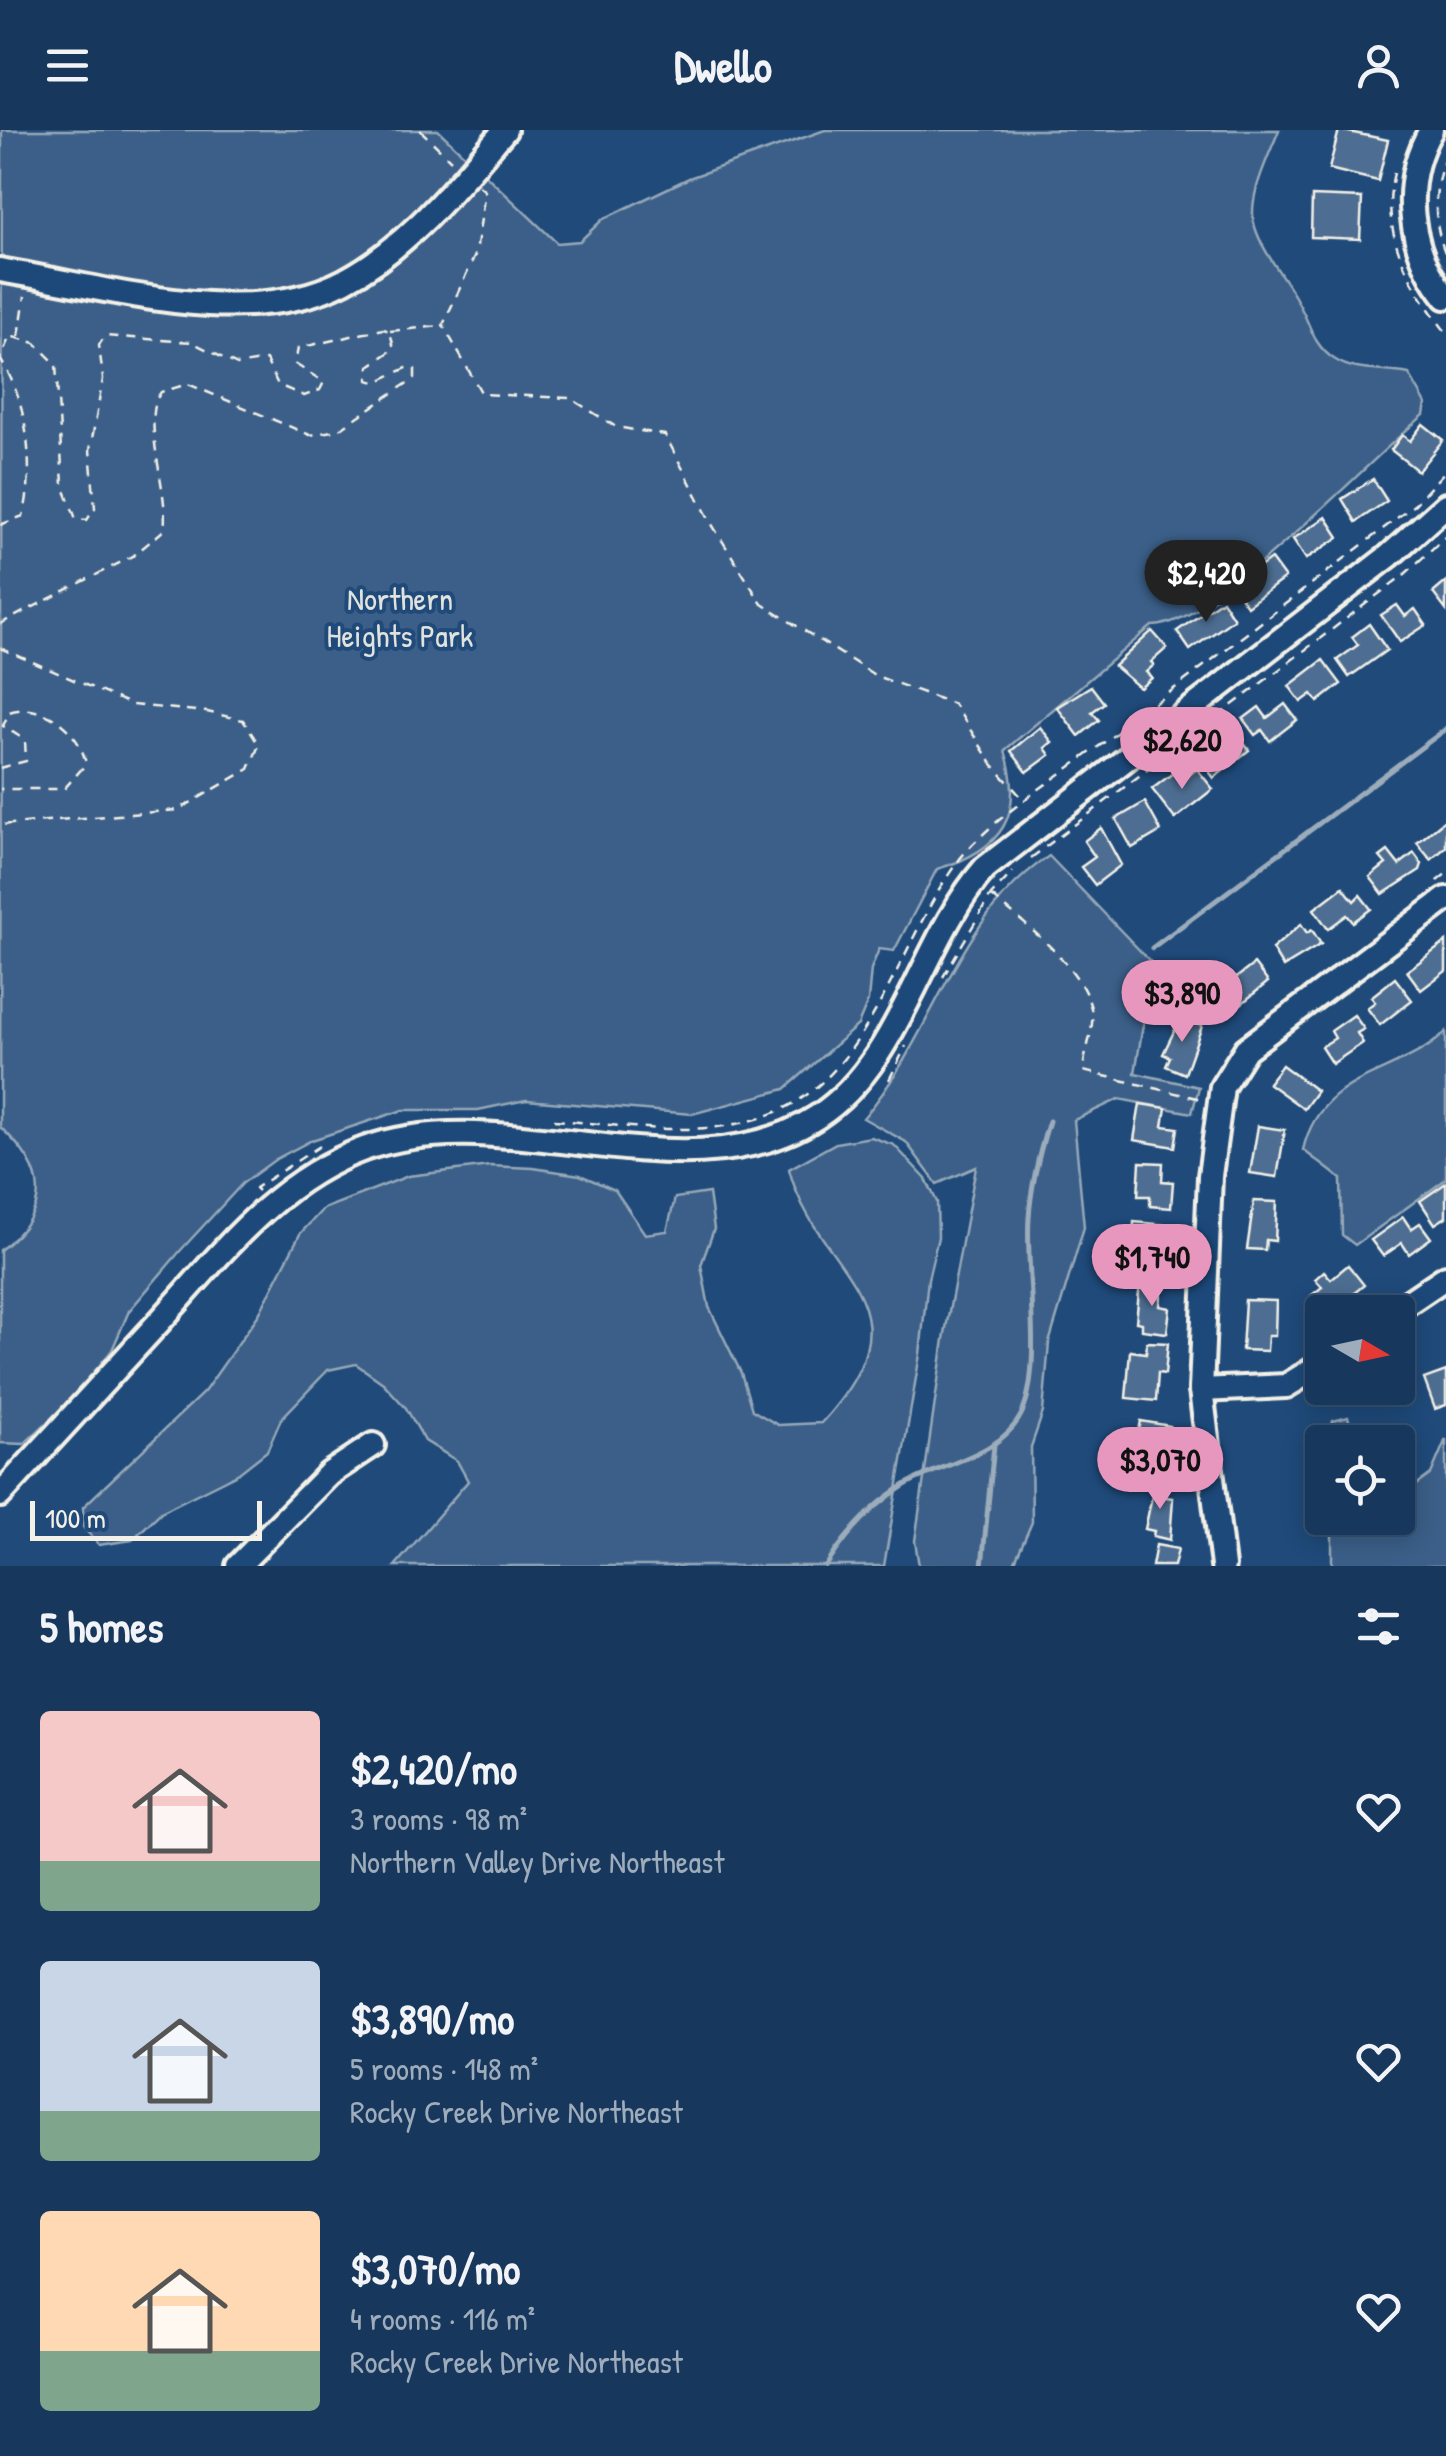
<!DOCTYPE html>
<meta charset="utf-8">
<style>
:root{--surface:#17385c;--page:#203f62;--text:#f1f3f6;--muted:#9eacbb;--line:#365272;--accent:#e797bd}
body{margin:0;font-family:"Patrick Hand",sans-serif;background:var(--page);color:var(--text);height:100vh;display:flex;flex-direction:column;font-size:38px;white-space:nowrap}
*{box-sizing:border-box;margin:0}
p{font-size:32px;color:var(--muted)}
.icon{flex:none;width:55px;height:55px;fill:none;stroke:currentColor;stroke-width:2;stroke-linecap:round;stroke-linejoin:round}
.map{position:relative;height:1436px;overflow:hidden}
.panel{display:flex;flex-direction:column;background:var(--surface);flex:1}
.panel>*{flex:none}
.needle{width:65px;rotate:99deg}
.tools{position:absolute;left:1305px;top:1165px;display:grid;gap:20px}
.tools a{display:grid;place-items:center;width:110px;height:110px;border-radius:10px;background:var(--surface);box-shadow:0 5px 25px #0003,0 0 0 2px var(--line);font-size:50px}
.scale{position:absolute;left:30px;bottom:25px;width:232px;box-sizing:border-box;padding-left:10px;border:5px solid #f4f1e8;border-top:0;font-size:28px;line-height:35px;white-space:nowrap;color:#f4f1e8;-webkit-text-stroke:8px #1f4a7a;paint-order:stroke}
.price{position:absolute;translate:-50% -85px;padding:0 22px;border-radius:35px;background:var(--accent);color:#111;font-size:32px;line-height:65px;filter:drop-shadow(0 2px 5px #0008)}
.price::after{content:'';position:absolute;left:50%;top:60px;width:30px;height:22px;margin-left:-15px;background:inherit;clip-path:polygon(0 0,100% 0,50% 100%)}
.price.on{background:#222;color:#fff}
ul{padding:0;list-style:none}
li{display:flex;align-items:center;gap:30px;height:250px;padding:0 40px}
li span{display:grid;place-items:center;flex:none;width:280px;height:200px;border-radius:10px;color:#555}
li>.icon{margin-inline-start:auto}
span .icon{width:120px;height:120px;fill:#fffc;stroke-width:1}
li b{font-size:42px}
h2{display:flex;justify-content:space-between;align-items:center;height:120px;padding:0 40px;font-size:42px}
header{display:flex;justify-content:space-between;align-items:center;height:130px;padding:0 40px;background:var(--surface);font-size:45px;font-weight:700}
.map>svg:first-child{display:block}
.green{fill:#3a5f88;stroke:#97a8b8;stroke-width:2.5}
.lines{fill:none;stroke-linecap:round;stroke-linejoin:round}
.stream{stroke:#9cacbb;stroke-width:5}
.building{fill:#4d6e92;stroke:#f4f1e8;stroke-width:2.5}
.minor-casing{stroke:#f4f1e8;stroke-width:30}
.path{stroke:#f4f1e8;stroke-width:2.5;stroke-dasharray:10 8;stroke-linecap:butt}
.minor{stroke:#1f4a7a;stroke-width:22}
.labels{text-anchor:middle;dominant-baseline:central;stroke-width:8;stroke-linejoin:round;paint-order:stroke}
.park-label{font-size:32px;fill:#e1e2de;stroke:#1f4a7a}
</style>
<header><svg class="icon" aria-label="menu" viewBox="0 0 24 24"><path d="M4 6h16M4 12h16M4 18h16"/></svg>Dwello<svg class="icon" aria-label="person" viewBox="0 0 24 24"><circle cx="12" cy="8" r="4"/><path d="M4 21q1-7 8-7t8 7"/></svg></header>
<div class="map">
<svg width="1446" height="1436" viewBox="0 0 1446 1436">
<rect width="100%" height="100%" fill="#1f4a7a"/>
<filter id="ink" filterUnits="userSpaceOnUse"><feTurbulence type="fractalNoise" baseFrequency=".01" numOctaves="2"/><feDisplacementMap in="SourceGraphic" scale="20" xChannelSelector="R" yChannelSelector="G"/><feConvolveMatrix kernelMatrix="1 2 1 2 8 2 1 2 1" color-interpolation-filters="sRGB"/></filter>
<g filter="url(#ink)">
<g class="green">
<path d="M2,0H438L557,113L580,111L603,89L689,48L825,0H1279C1269,26 1246,69 1255,97C1264,126 1288,150 1301,178C1311,197 1314,216 1334,229C1356,244 1384,238 1409,244L1426,274L1424,285C1369,329 1215,496 1152,496L1005,620C1025,685 1003,720 937,739L894,821L879,819L871,839L868,871L858,895L785,959L692,984L526,970L478,980H403L312,1010L276,1029L243,1053L181,1120L129,1181L112,1220L73,1268L24,1314L0,1313V1120C52,1080 49,1041 0,997Z"/>
<path d="M1049,726L1169,851L1148,865L1135,943L1199,957L1192,983L1119,969L1074,990L1084,1097L1049,1213L1043,1282L1031,1317L1032,1392L1013,1436H919L915,1411L944,1209L976,1037L937,1054L906,1012L863,988C934,907 956,787 1049,726Z"/>
<path d="M1446,902V1049L1355,1115L1342,1105L1341,1049L1303,1020C1321,941 1398,948 1446,902Z"/>
<path d="M871,1007L894,1015L926,1049L937,1072L938,1107L928,1149L920,1224L884,1436H395L468,1351L457,1331L425,1311L406,1278L383,1253L356,1234L328,1240L281,1289L267,1321L239,1343L161,1382L132,1410L99,1415L83,1397V1377L204,1262L259,1184L300,1104L323,1079L408,1046L490,1036L533,1038L580,1045L615,1060L645,1104L667,1101L675,1068L709,1063L714,1099L701,1135L709,1177L741,1243L752,1280L778,1295L821,1293C933,1170 816,1145 789,1039L836,1013Z"/>
<polygon points="1348,1287 1357,1312 1328,1312 1333,1291"/>
<polygon points="1446,1309 1446,1436 1332,1436 1332,1388 1398,1388 1398,1355 1412,1358 1431,1344"/>
</g>
<g class="lines">
<g class="stream">
<polyline points="1152,818 1446,599"/>
<path d="M826,1436C847,1403 872,1375 905,1355C940,1334 1001,1325 1021,1285C1044,1238 1025,1141 1029,1088C1031,1055 1039,1023 1049,991"/>
<polyline points="982,1436 994,1315"/>
</g>
</g>
<g class="building">
<polygon points="1339,0 1388,10 1378,51 1329,39"/>
<polygon points="1312,66 1362,68 1360,109 1311,107"/>
<polygon points="1423,294 1443,310 1418,341 1391,320 1402,305 1410,311"/>
<polygon points="1373,349 1387,371 1356,392 1342,369"/>
<polygon points="1326,387 1339,407 1306,429 1293,409"/>
<polygon points="1271,429 1285,448 1247,476 1237,462 1245,456 1241,451"/>
<polygon points="1446,452 1446,480 1433,463"/>
<polygon points="1222,470 1234,489 1190,520 1177,501"/>
<polygon points="1397,475 1405,486 1415,479 1426,495 1400,512 1381,485"/>
<polygon points="1369,494 1387,520 1349,547 1337,530 1358,515 1352,507"/>
<polygon points="1152,501 1167,518 1151,532 1154,535 1146,542 1152,548 1140,558 1114,536"/>
<polygon points="1323,530 1341,554 1318,572 1312,564 1301,572 1289,556"/>
<polygon points="1091,556 1104,573 1092,582 1099,590 1079,606 1057,577"/>
<polygon points="1285,574 1297,590 1270,611 1262,600 1255,605 1243,589 1259,577 1267,588"/>
<polygon points="1040,597 1052,612 1045,618 1050,625 1027,642 1011,621"/>
<polygon points="1233,599 1249,620 1214,648 1198,627"/>
<polygon points="1197,639 1213,659 1175,689 1152,659 1173,643 1180,652"/>
<polygon points="1145,672 1161,701 1132,718 1116,689"/>
<polygon points="1446,689 1446,717 1431,730 1417,713"/>
<polygon points="1101,698 1121,735 1095,755 1081,737 1095,727 1084,711"/>
<polygon points="1388,721 1399,735 1414,723 1422,734 1420,740 1383,764 1370,747 1386,734 1380,727"/>
<polygon points="1343,757 1354,771 1360,765 1371,779 1353,792 1347,785 1328,799 1314,779"/>
<polygon points="1301,794 1307,803 1312,800 1321,814 1283,837 1272,819"/>
<polygon points="1446,812 1446,841 1421,860 1407,841"/>
<polygon points="1254,834 1268,852 1224,888 1209,869"/>
<polygon points="1395,848 1412,870 1380,895 1367,878 1375,872 1371,867"/>
<polygon points="1354,885 1364,899 1357,903 1363,913 1332,934 1321,917 1335,908 1331,901"/>
<polygon points="1181,887 1202,896 1185,944 1166,936 1170,927 1163,924"/>
<polygon points="1282,935 1317,961 1304,979 1268,953"/>
<polygon points="1140,974 1166,978 1163,996 1178,998 1175,1017 1134,1010"/>
<polygon points="1258,996 1285,1000 1277,1047 1250,1043"/>
<polygon points="1140,1032 1163,1033 1162,1051 1173,1052 1171,1078 1150,1076 1150,1066 1138,1066"/>
<polygon points="1446,1053 1446,1087 1435,1094 1420,1071"/>
<polygon points="1254,1071 1277,1072 1275,1111 1266,1110 1265,1120 1247,1119"/>
<polygon points="1403,1087 1411,1099 1420,1093 1431,1108 1409,1124 1402,1113 1383,1126 1371,1110"/>
<polygon points="1134,1092 1167,1095 1168,1142 1146,1141 1147,1121 1132,1120"/>
<polygon points="1348,1135 1364,1155 1331,1182 1324,1182 1311,1166 1322,1157 1315,1149 1324,1141 1331,1149"/>
<polygon points="1140,1152 1162,1155 1160,1176 1170,1178 1167,1203 1142,1200 1142,1193 1136,1192"/>
<polygon points="1245,1170 1276,1171 1275,1206 1268,1206 1267,1221 1242,1220"/>
<polygon points="1147,1212 1168,1213 1165,1244 1158,1243 1156,1271 1126,1268 1130,1221 1146,1223"/>
<polygon points="1446,1241 1446,1275 1435,1279 1424,1249"/>
<polygon points="1141,1291 1170,1296 1160,1343 1143,1340 1144,1330 1133,1329"/>
<polygon points="1410,1303 1416,1318 1407,1321 1413,1337 1398,1343 1398,1312 1386,1312"/>
<polygon points="1155,1352 1168,1354 1166,1367 1173,1368 1170,1410 1153,1406 1154,1401 1145,1399"/>
<polygon points="1156,1415 1178,1419 1174,1436 1152,1436"/>
</g>
<g class="lines">
<defs>
<g id="minor">
<path d="M1431,0C1400,53 1408,120 1446,167"/>
<path d="M0,140C104,157 246,202 344,151C409,117 458,54 505,0"/>
<polyline points="1394,1182 1446,1147"/>
<polyline points="1201,1260 1286,1256 1322,1234"/>
<path d="M0,1365C53,1308 106,1250 159,1192C221,1124 275,1051 364,1019C505,967 689,1071 817,987C902,932 920,812 985,738L1389,426L1446,375"/>
<polyline points="238,1436 329,1344 373,1315"/>
<polyline points="1223,1436 1201,1260 1210,1046 1222,957 1246,919 1446,769"/>
</g>
</defs>
<use href="#minor" class="minor-casing"/>
<g class="path">
<polyline points="420,0 451,30"/>
<path d="M1446,25C1433,58 1432,92 1446,125"/>
<path d="M1394,43C1379,103 1411,157 1446,202"/>
<polyline points="479,56 485,61 476,123 443,195 482,264 570,268 616,297 665,305 713,396 762,474 876,546 954,574 992,634 1024,670"/>
<polyline points="390,201 442,196"/>
<polyline points="19,206 25,166"/>
<path d="M0,395L23,386C36,340 27,268 0,229L10,206L35,213L56,234L63,355L76,389L87,390L95,378L90,320L103,249L99,215L105,206L192,212L237,235L266,230L278,255L304,266L320,260L324,252L295,234L298,218L383,199L390,201L394,219L369,236L368,250L376,252L409,237L415,239V248L338,300L310,305L188,254L161,262C140,289 170,362 164,400L133,426L0,494"/>
<polyline points="0,518 132,575 207,582 243,590 259,615 249,639 178,680 0,695"/>
<path d="M0,638L26,631L25,610L3,596L9,582C42,571 80,600 86,634L64,659H0"/>
<polyline points="1031,728 1405,444 1446,406"/>
<polyline points="1437,751 1446,744"/>
<path d="M992,766C1025,795 1079,833 1091,878C1096,898 1084,921 1083,941L1201,969"/>
<polyline points="943,847 991,765 1013,742"/>
<polyline points="889,950 906,916"/>
<path d="M554,990C630,995 712,1013 785,978C872,935 901,810 956,734C986,692 1059,646 1102,614C1206,534 1311,455 1415,374L1446,340"/>
<polyline points="258,1061 255,1058 320,1016"/>
<polyline points="1366,1182 1377,1175"/>
</g>
<use href="#minor" class="minor"/>
</g>
</g>
<g class="labels">
<g class="park-label">
<text x="400" y="468">Northern<tspan x="400" dy="37">Heights Park</tspan></text>
</g>
</g>
</svg>
<div class="tools">
<a><svg class="needle" viewBox="-14 -14 28 28"><path d="M0-13l5 13h-10z" fill="#e53935"/><path d="M0 13l5-13h-10z" fill="#9eacbb"/></svg></a>
<a><svg class="icon" aria-label="locate" viewBox="0 0 24 24"><circle cx="12" cy="12" r="6"/><path d="M12 2v4M12 18v4M2 12h4M18 12h4"/></svg></a>
</div>
<div class="scale">100 m</div>
<b class="price on" style="left:1206px;top:495px">$2,420</b>
<b class="price" style="left:1182px;top:662px">$2,620</b>
<b class="price" style="left:1182px;top:915px">$3,890</b>
<b class="price" style="left:1152px;top:1179px">$1,740</b>
<b class="price" style="left:1160px;top:1382px">$3,070</b>
</div>
<section class="panel">
<h2>5 homes<svg class="icon" aria-label="filters" viewBox="0 0 24 24"><path d="M4 7h16M4 17h16"/><circle cx="9" cy="7" r="2"/><circle cx="15" cy="17" r="2"/></svg></h2>
<ul>
<li><span style="background:linear-gradient(#f6c9c9 75%,#7fa58c 0)"><svg class="icon" aria-label="home" viewBox="0 0 24 24"><path d="M3 11l9-7 9 7M6 9v11h12V9"/></svg></span><div><b>$2,420/mo</b><p>3 rooms · 98 m²</p><p>Northern Valley Drive Northeast</p></div><svg class="icon" aria-label="heart" viewBox="0 0 24 24"><path d="M12 20l-8-8c-3-5 5-10 8-4 3-6 11-1 8 4z"/></svg></li>
<li><span style="background:linear-gradient(#c9d6e8 75%,#7fa58c 0)"><svg class="icon" aria-label="home" viewBox="0 0 24 24"><path d="M3 11l9-7 9 7M6 9v11h12V9"/></svg></span><div><b>$3,890/mo</b><p>5 rooms · 148 m²</p><p>Rocky Creek Drive Northeast</p></div><svg class="icon" aria-label="heart" viewBox="0 0 24 24"><path d="M12 20l-8-8c-3-5 5-10 8-4 3-6 11-1 8 4z"/></svg></li>
<li><span style="background:linear-gradient(#ffd9b3 70%,#7fa58c 0)"><svg class="icon" aria-label="home" viewBox="0 0 24 24"><path d="M3 11l9-7 9 7M6 9v11h12V9"/></svg></span><div><b>$3,070/mo</b><p>4 rooms · 116 m²</p><p>Rocky Creek Drive Northeast</p></div><svg class="icon" aria-label="heart" viewBox="0 0 24 24"><path d="M12 20l-8-8c-3-5 5-10 8-4 3-6 11-1 8 4z"/></svg></li>
</ul>
</section>
